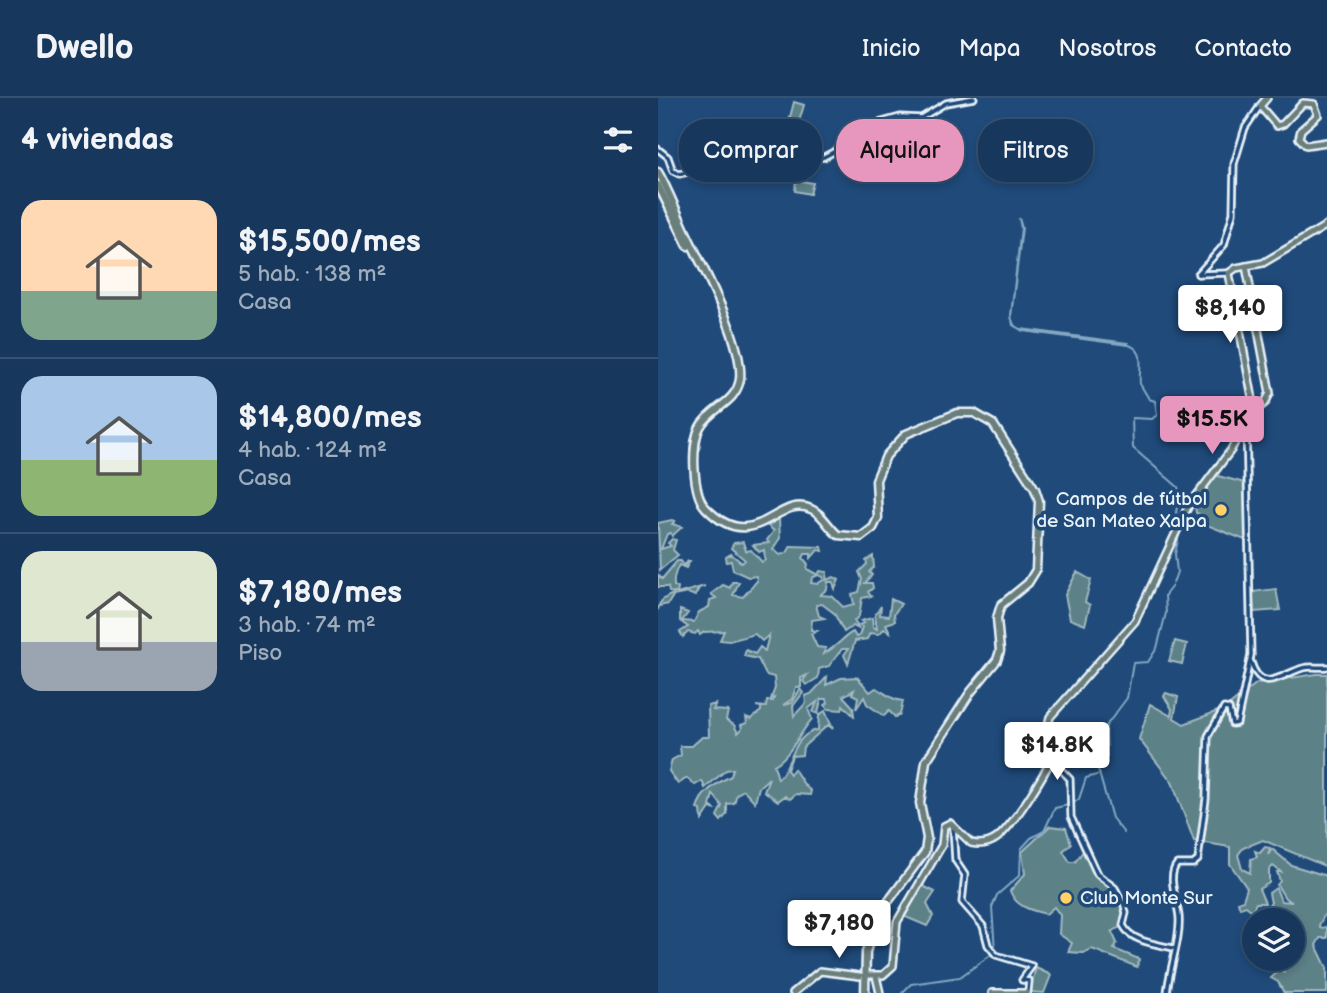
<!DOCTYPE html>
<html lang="es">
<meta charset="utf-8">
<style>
:root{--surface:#17385c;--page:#244365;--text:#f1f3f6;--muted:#9eacbb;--line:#365272;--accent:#e797bd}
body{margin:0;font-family:"Balsamiq Sans",sans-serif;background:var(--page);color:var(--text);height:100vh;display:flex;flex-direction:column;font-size:26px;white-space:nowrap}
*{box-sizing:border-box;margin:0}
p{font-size:23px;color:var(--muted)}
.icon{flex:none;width:38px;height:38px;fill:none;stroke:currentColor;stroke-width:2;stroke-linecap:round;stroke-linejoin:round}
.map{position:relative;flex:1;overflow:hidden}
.drawer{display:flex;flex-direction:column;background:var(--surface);width:658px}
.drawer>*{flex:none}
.top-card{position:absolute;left:21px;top:21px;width:542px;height:63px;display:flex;gap:14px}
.controls{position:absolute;left:584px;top:810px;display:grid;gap:14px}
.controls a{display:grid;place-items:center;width:63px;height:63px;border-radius:50%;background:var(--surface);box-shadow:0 4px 10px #0003,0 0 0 2px var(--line);font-size:35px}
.price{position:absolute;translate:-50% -60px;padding:0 16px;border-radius:7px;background:#fff;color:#222;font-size:23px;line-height:46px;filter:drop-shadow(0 2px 4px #0008)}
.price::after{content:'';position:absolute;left:50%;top:42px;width:21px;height:16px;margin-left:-10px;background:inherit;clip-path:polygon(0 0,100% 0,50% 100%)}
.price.current{background:var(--accent);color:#111}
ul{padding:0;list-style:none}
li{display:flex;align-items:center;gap:21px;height:175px;padding:0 21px}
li+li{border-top:2px solid var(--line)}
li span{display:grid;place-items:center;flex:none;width:196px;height:140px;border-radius:21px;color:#555}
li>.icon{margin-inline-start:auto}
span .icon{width:84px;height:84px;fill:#fffc;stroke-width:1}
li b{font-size:30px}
h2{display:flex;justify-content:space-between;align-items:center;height:84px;padding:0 21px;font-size:30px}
.tag{padding:0 24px;border-radius:28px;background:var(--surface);box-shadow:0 4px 10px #0003,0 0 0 2px var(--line);font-size:24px;line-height:63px}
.tag.current{background:var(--accent);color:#111}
header{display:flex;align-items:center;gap:42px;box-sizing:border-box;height:98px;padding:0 35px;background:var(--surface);border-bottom:2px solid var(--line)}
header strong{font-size:33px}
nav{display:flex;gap:38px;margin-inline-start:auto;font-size:24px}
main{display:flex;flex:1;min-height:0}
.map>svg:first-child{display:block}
.green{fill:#5b8187;stroke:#a2b9c0;stroke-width:2}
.water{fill:#41789e;stroke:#84a8c2;stroke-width:2}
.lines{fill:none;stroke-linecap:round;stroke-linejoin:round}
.stream{stroke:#84a8c2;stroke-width:2}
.minor-casing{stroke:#e8f1f8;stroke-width:9}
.major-casing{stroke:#e8f1f8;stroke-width:10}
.highway-casing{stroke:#e8f1f8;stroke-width:11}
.minor{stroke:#1f4a7a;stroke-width:3.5}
.major{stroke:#6b7f7c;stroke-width:5}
.highway{stroke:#6b7f7c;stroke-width:6}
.poi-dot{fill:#ffd166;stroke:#1f4a7a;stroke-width:2.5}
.labels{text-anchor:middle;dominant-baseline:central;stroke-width:7;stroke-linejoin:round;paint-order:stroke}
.poi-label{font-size:19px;fill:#e8f1f8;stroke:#1f4a7a;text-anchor:end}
</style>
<header>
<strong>Dwello</strong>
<nav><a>Inicio</a><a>Mapa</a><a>Nosotros</a><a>Contacto</a></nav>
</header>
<main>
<section class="drawer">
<h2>4 viviendas<svg class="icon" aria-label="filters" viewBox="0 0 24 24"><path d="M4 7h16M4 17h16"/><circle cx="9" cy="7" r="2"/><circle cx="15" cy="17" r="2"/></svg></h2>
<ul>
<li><span style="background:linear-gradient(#ffd9b3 65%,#7fa58c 0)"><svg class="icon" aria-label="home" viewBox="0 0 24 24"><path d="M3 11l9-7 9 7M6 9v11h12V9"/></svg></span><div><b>$15,500/mes</b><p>5 hab. · 138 m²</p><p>Casa</p></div></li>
<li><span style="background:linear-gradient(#a9c7e8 60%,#8fb573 0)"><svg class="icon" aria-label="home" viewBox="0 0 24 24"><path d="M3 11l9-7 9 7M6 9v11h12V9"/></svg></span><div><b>$14,800/mes</b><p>4 hab. · 124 m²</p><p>Casa</p></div></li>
<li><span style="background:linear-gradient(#dfe7d0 65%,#9aa5b1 0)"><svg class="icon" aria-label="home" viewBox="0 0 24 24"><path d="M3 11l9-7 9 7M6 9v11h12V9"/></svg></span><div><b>$7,180/mes</b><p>3 hab. · 74 m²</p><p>Piso</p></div></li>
</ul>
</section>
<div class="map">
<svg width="669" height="895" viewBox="0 0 669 895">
<rect width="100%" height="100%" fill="#1f4a7a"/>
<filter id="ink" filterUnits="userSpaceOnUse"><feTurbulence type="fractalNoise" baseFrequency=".0143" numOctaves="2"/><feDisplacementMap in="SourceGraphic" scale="14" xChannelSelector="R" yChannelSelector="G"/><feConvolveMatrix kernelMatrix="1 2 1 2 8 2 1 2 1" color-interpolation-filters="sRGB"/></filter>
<g filter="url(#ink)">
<g class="green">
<polygon points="136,4 146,7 140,27 131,23"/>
<polygon points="138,82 155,85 152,96 137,93"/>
<polygon points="556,377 587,385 587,442 549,427 545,417 538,415 536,403"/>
<path d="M121,421L122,440L115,451L122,457L129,455L133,448L164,449L165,453L160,452L153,460V456H147L145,460L150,466L149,471L160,477L154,480L153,485L159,486L165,482V479L160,477L162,473L169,474L168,482L176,479L181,482L177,491L175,484H170L169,491L162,497L174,498L185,509L196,506L194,496L201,494L204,481L201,474L209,466L208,463L215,458L216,469L211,474L214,477L207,485H214L215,490L210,494L213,498L204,500L201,518L196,523L201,531L195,528L186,534L176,515L164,506L158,507L161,518L166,520L154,522L153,532L159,533L153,536L159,549L168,550L165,556C179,549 186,538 195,534L198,539L201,538L204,529L201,527L206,525L203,523L214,520L215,529L219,531L217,517L223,508L222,517L231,518L233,501L243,506L236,516L237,523L228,526L232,534L226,531L221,536L212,535L209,541L197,543L190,566L186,557L190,551H184L171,568L161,571L160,580L148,587L145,583L149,577L143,580V589H138L134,601L125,607L134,605L142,591L145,595L135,608L136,618L148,605L147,598L153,596L169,579L168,587L183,580L199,579L212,594L218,590C227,595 235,603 245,603L242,617L237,619L231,613L226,618L209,606L206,599L198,611L200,599L194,596L196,592L185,598L195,609L196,618L185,607L184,612L170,611L167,607L170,605L169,601H163L160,616L155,614L159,604L150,611L154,621C142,634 132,659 116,667L120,681C134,668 135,635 160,632L161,617L167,613L175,631L170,627L145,649L144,657L134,658L129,672L132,676L136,671C142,679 144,687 153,693L152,697L138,696L132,701L127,698L120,703L106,693L111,680L101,689L97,704L86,692L79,696L76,705L69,706V716L63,723L59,718L64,708L55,696L52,708L58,712L52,710L44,722L43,712L39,711C42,695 59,685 73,678L75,671L68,672L47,690L44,683L37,687L29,680L20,686L11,673L14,662L23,657L22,648H34L44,639H51L50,608L58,606L55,612L70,613L68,622L76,627L80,635L84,631L83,627L89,625L88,619L93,621L103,613V609L98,608L108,609L109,603H115L116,600L113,601L117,590L116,579L108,577L100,561L86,558L88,552L97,556L102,549L107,553L111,537L104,543L97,536L71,543L62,542L66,533L46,534L42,537L40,533L37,536L30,534L25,539L22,534L30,529L22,523V512L30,515L24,523L36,524L41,514L51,509L52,502L58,500L53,496L65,487L72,490L74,484H81L75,497L85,499L99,483L98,478L90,479L75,472L73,463L68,464V459L73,456L84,465L87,462L73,450L76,445L85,444L88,453L93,452L104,464L107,462L106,452L101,454L95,447L111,445L109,442L116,433L110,428Z"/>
<polygon points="14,422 17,423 14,426 24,429 14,438 13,435 9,436 3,451 13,448 10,445 14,441 18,442 15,452 20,457 2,472 0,425"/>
<path d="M19,463H23L26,468L30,463H32L28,470L21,467C17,474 15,480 16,488L20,490L19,496L47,488L41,490L37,498L30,495L15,498L10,506L1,508L0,512C1,501 9,499 17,495L11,494L10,489H0V477L4,481Z"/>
<polygon points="419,474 433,482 427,504 432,507 427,527 412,521 407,497"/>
<polygon points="618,491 622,512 596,514 594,494"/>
<polygon points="517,543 529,546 524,566 511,563"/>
<polygon points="659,576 669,576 669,769 605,742 585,750 580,757 584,771 592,775 593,761 599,759 597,753 602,755 607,749 612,750 610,757 614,751 633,767 669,778 669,812 661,827 662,830 669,829 669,840 662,840 658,847 669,870 669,895 626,895 620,884 613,880 622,872 626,874 627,861 635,861 635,822 603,822 602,815 613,805 611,795 618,790 623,803 634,804 627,800 619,787 622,783 619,774 623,774 615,768 611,772 611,785 601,791 607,805 598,805 594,813 588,808 582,810 580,804 585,802 589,790 572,766 572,749 536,743 514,684 481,641 492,606 513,618 514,611 506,598 508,595 520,599 516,620 526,626 568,610 599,585"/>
<path d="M392,728L408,730L413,746L405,753L412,764H417L426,752L439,781L453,789L465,811L462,829L454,834L459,845L456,851L481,861L479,869L434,851L425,855L410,854L414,845L401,836L402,817L396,809L388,816C372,812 358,809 352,793L367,776L364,754Z"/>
<polygon points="263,787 277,794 269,806 275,818 269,828 243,817"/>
<polygon points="378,870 393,877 386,895 371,894"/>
</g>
<polygon class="water" points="361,120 364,130 353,219 356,227 363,231 470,245 469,247 365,233 355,227 353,217 363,130"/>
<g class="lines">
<g class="stream">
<path d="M468,246C490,252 480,269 482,286L491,301L497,303L499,317L494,321L474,320L475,350L520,389C525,403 514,412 519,425"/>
<polyline points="515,485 519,474 517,456 522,432"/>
<polyline points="414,706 421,701 428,680 442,676"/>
<polyline points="466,735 454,720 439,668 449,659 448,628 469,600 475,565 490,564 499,550 508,515 507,497 514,488"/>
<polyline points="337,853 334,809 339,797 362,777 363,751 373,740 386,733 397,710 410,707"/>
<polyline points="244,895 253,886 302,879 334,856"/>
</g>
<defs>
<g id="minor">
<polyline points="0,51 10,59 15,73 21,76 74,64 134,64 166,59 196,43 209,30 220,25 242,19 263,20 288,5 316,0"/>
<polyline points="540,176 566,147 575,115 576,66 587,30 602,8"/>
<polyline points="540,176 571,175"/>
<polyline points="588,326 593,556"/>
<path d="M593,564C603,598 626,575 645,570C653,568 661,570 669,569"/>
<path d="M393,661L412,681L413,719L439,776L457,790L466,807L468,815L465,827C473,844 498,846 515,850"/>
<polyline points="295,729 297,762 307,777 304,804 325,828 330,847 338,857 374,868 364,882 371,883 370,893"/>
<path d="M509,895C511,872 523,840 521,819C520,804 508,779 519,766H535L540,762L548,701L550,638L566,610L571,611L574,626L579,625L593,557"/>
</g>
<g id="major">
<polyline points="609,0 602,8 619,28 625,26 645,5 656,6 660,17 643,32 641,40 648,47 669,44"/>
<polyline points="588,168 612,295 607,305 589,320"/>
<polyline points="597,313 571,175 578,170 605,165 669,127"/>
<path d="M209,877H225L235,868L239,824L284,747L286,728L292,725L313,745C322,747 331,746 339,740C358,724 386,677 397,654L389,631L392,619L477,523L530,409L573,352L589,320L594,298"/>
<polyline points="218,878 222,895"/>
<polyline points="135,895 162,873 202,878"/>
<polyline points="334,895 369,895"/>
</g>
<g id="highway">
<path d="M0,74C11,93 18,113 27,132C43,167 86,244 82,281C78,306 53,309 42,329C33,345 34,396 48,410C97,460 120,395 153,411C165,416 170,429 180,437L203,439L215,430L220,420L218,382L228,358L248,336L299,315H316L335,326L377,391L381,403L378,472L370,485L343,507L339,520L342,553L339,562L312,595L268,663L262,705L269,740L267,754L218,820L208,854L207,895"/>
<polyline points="0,87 30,148"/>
</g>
</defs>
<use href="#minor" class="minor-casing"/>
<use href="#major" class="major-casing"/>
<use href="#highway" class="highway-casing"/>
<use href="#minor" class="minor"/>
<use href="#major" class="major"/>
<use href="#highway" class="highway"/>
</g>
</g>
<g class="poi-dot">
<circle cx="563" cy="412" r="7"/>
<circle cx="408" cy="800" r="7"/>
</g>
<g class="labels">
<g class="poi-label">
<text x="549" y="401">Campos de fútbol<tspan x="549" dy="22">de San Mateo Xalpa</tspan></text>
<text x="422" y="800" text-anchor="start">Club Monte Sur</text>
</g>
</g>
</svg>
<div class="controls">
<a><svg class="icon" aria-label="layers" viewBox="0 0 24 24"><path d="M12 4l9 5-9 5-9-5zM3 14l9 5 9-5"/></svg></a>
</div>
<b class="price" style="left:572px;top:247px">$8,140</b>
<b class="price current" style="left:554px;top:358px">$15.5K</b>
<b class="price" style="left:399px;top:684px">$14.8K</b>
<b class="price" style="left:181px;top:862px">$7,180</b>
<div class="top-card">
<a class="tag">Comprar</a>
<a class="tag current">Alquilar</a>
<a class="tag">Filtros</a>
</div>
</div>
</main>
